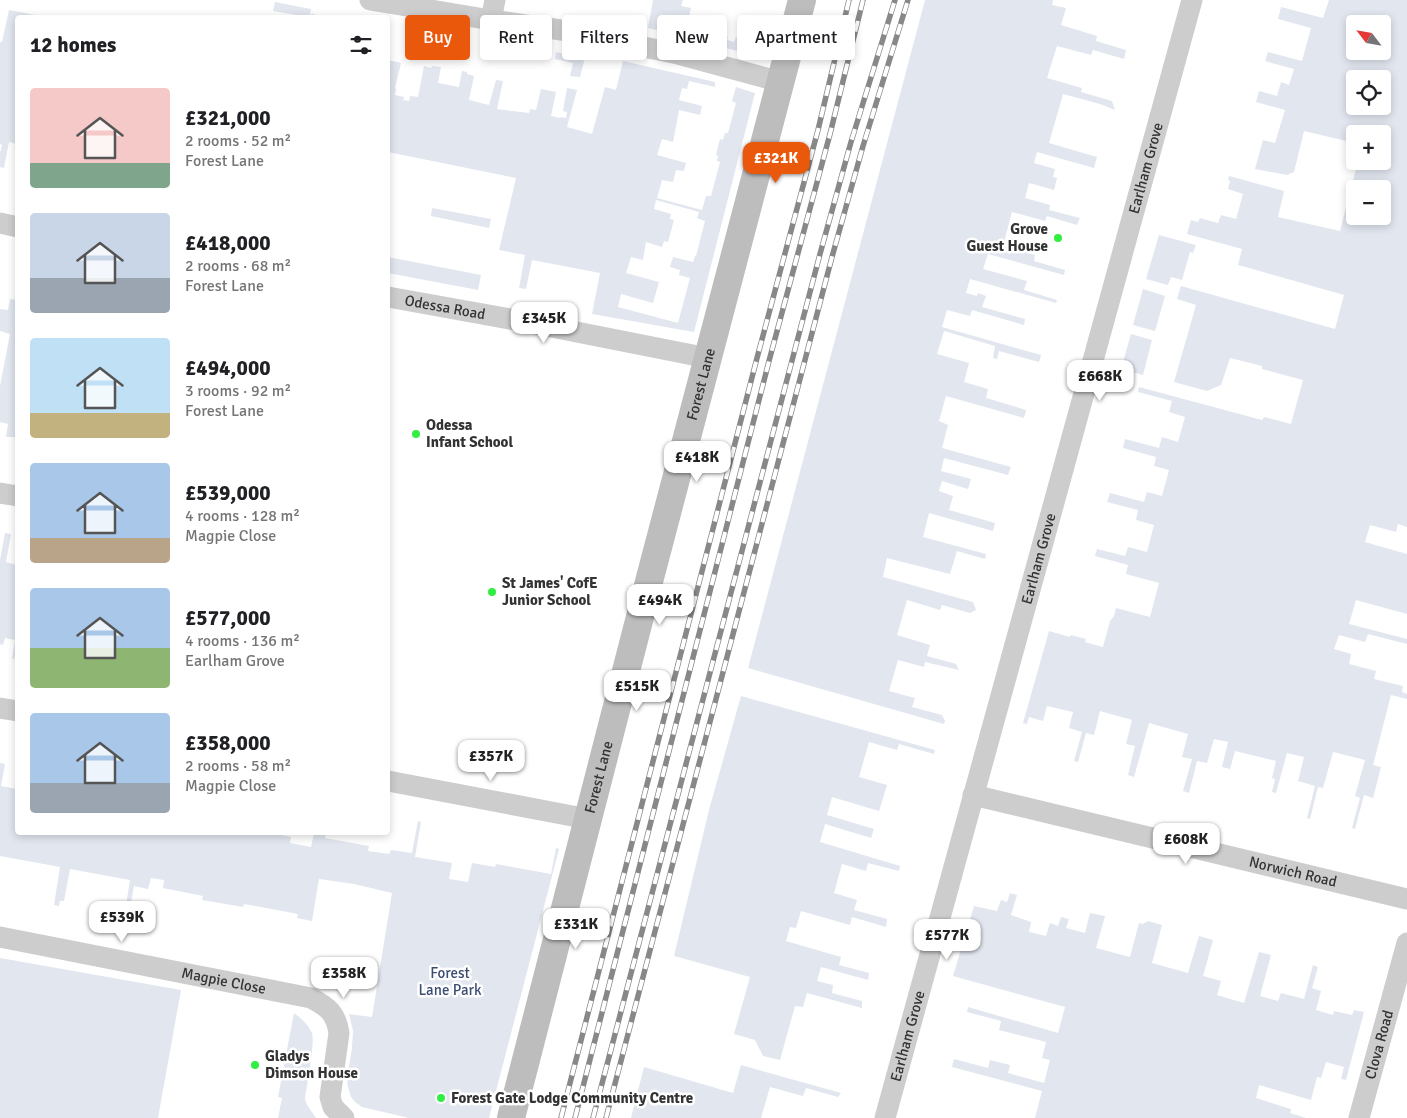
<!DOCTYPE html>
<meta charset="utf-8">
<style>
:root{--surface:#fff;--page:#f2f2f2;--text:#202124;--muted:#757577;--accent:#ea580c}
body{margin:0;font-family:Signika,sans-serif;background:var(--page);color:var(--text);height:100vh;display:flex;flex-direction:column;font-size:19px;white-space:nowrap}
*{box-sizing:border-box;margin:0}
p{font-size:16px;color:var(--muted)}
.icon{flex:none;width:28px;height:28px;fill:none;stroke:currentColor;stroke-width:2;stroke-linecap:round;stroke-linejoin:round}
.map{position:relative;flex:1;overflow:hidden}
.details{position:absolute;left:15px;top:15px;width:375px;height:820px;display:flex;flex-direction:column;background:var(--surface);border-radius:5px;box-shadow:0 2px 8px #0003}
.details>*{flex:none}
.top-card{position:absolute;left:405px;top:15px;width:475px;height:45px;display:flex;gap:10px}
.needle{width:32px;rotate:301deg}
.fabs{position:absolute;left:1346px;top:15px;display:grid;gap:10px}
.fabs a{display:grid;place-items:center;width:45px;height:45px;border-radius:5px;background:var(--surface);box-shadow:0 2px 8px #0003;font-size:25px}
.price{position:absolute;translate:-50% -42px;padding:0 11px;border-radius:10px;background:#fff;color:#222;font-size:16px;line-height:32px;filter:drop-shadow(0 1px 2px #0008)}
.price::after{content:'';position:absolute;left:50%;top:30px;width:15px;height:11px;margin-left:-8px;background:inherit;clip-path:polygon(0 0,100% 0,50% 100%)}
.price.on{background:var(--accent);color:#fff}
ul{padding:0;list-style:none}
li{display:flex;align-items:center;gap:15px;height:125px;padding:0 15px}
li span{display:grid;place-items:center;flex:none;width:140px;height:100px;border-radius:5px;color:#555}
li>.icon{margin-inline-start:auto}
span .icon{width:60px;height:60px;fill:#fffc;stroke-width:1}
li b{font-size:21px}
h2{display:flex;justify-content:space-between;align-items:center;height:60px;padding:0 15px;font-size:21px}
.tag{padding:0 18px;border-radius:5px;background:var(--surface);box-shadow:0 2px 8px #0003;font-size:18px;line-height:45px}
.tag.on{background:var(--accent);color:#fff}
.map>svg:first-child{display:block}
.green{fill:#e1e6ef;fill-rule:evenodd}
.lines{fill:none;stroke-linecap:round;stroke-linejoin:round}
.street{stroke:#cdcdcd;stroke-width:21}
.secondary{stroke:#bdbdbd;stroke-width:28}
.rail-casing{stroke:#888;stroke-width:5.5}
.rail{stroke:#fff;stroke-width:4;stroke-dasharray:11;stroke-linecap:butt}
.poi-dot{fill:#30ee42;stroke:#fff;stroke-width:2}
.labels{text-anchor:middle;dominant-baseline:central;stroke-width:5;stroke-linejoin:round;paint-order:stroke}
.street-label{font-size:15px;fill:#333;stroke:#fff}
.poi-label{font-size:15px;font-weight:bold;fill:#333;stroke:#fff;text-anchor:start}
.park-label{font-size:15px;fill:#3c4d72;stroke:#fff}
</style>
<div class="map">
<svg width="1407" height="1118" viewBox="0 0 1407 1118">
<rect width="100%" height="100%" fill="#fff"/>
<g class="green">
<polygon points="653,0 683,0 681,6 691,8 689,17 699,19 698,22 684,18 681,28 721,39 722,36 728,37 727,40 734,42 736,37 750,41 755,26 773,29 766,54 761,57 648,28"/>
<polygon points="925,0 1053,0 1052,5 1066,8 1061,25 1097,36 1096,41 1126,50 1124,59 1093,50 1091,55 1057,46 1047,78 1082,88 1081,92 1112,101 1115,110 1100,104 1063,94 1049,143 1097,157 1094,168 1037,152 1034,163 1055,169 1053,177 1057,178 1054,190 1029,183 1025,198 1050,205 1049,210 1080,218 1077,225 1047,216 1045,221 1012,212 1003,246 1035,255 1034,261 1065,270 1064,275 988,254 983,269 1027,281 1024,290 1057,300 1056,303 970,279 966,293 977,296 978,293 986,296 982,307 1025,319 1024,325 972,310 970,316 947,310 942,327 1041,355 1039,362 999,351 997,359 993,358 995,346 944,331 937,354 969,363 964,382 988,389 986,398 1026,410 1024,418 946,396 939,421 948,425 942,448 1011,467 1008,475 944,458 941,471 971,479 968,489 942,481 939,491 953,496 949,510 995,523 993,531 929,513 923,537 986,554 985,559 957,551 950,574 887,558 883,577 973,602 976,610 970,613 942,605 940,610 907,600 897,635 930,645 927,656 956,664 959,670 925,662 924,667 898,660 889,691 915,698 912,707 942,715 945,721 944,724 748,668"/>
<path d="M1329,0H1407V527L1398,524L1396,532L1370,525L1365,542L1407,554V614L1356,600L1349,624L1407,639V644L1368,634L1365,642L1339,635L1334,649L1351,654L1349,664L1376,671L1374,679L1403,686L1402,692L1407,694V699L1391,695L1373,765L1381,767L1373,798L1364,795L1355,829L1352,828L1360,798L1355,796L1365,760L1333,752L1323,788L1318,787L1310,819L1307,818L1315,786L1298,781L1304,757L1287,753L1276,793L1272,792L1275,779L1272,778L1276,761L1235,751L1230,769L1222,767L1228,742L1214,739L1207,763L1197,761L1189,793L1183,791L1192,759L1182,757L1188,734L1149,723L1134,777L1128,775L1135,746L1126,744L1132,720L1100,711L1094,735L1086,733L1078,762L1074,761L1082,732L1069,728L1073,712L1047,706L1043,721L1029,717L1027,724L1023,723L1049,631L1070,637L1071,635L1086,639L1085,642L1103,647L1110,621L1114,616L1116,608L1150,617L1159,583L1126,574L1128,565L1095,556L1097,549L1125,556L1128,547L1147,552L1154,525L1136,520L1138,510L1107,502L1110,493L1144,502L1147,492L1162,496L1169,470L1154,466L1156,457L1123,448L1125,439L1159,448L1162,437L1178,442L1185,417L1169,412L1172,401L1138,392L1139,387L1262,420L1264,417L1291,424L1303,380L1262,369V366L1230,358L1221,385L1207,391L1174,382L1196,305L1177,299L1181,286L1335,329L1344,295L1238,265L1242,249L1187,234L1191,220L1198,222L1200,218L1218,223L1221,215L1236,219L1243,194L1228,189L1230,181L1228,180L1229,176L1284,191L1278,217L1340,231L1358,161H1382V134H1355V143L1304,131L1294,172L1287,175L1255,169L1263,140L1275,143L1285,110L1256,102L1259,91L1277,96L1281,82L1289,85L1294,69L1265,61L1268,52L1302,61L1311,28L1278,19L1281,7L1323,18ZM1355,24H1382V51H1355ZM1355,79H1382V106H1355ZM1355,189H1382V216H1355Z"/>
<polygon points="275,2 311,9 310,15 314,13 313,17 304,17 303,16 273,11"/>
<polygon points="9,10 45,17 18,18 17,144 9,142 4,168 0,167 0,153 2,145 0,144 0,42 2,42"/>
<polygon points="556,52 585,58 580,77 570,76 573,63 555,59"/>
<path d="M388,60L401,63L395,88L396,89L395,95L404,97L403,100L409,101L410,96L418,97L424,66L431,68L432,66L441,67L438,83L459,87L462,71L467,72V74L474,76L469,100L489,105L496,80L503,81L497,109L529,113L530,109L536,110L541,89L556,92L551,116L560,118L561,117L566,118L567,112L563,111L567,88L577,90L567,127L592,134L605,87L616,90L623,61L715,82V87L689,81L687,89L682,88L679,100L702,106L700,115L679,110L673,142L662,139L657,155L686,163L684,171L676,170L673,182L662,180L657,198L702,210L706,196H711L720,162L717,161L718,156L716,155L720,139L723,140L725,133H728L736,103L732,101L736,87L755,93L694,332L592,314L600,273L532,260L526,289L519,288L525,255L499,250L516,178L388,152ZM656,200L699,212L697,218L705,221L696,256H695L693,262L673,257L670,267L680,270L679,275L690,278L678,323L618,307L621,294L653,303L659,282L626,273L631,257L643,260L646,242L662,247L664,241L668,242L674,220L670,219L671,214L654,209Z"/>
<polygon points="432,208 491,219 489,228 431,216"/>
<polygon points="1159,235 1196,245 1193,253 1190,252 1182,280 1171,277 1168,285 1146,279"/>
<polygon points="388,257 481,275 478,290 388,273"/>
<polygon points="1143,289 1165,296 1155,331 1133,325"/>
<polygon points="10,299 17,300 17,437 6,437 8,424 0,422 0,386 10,334 0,331 0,309 8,310"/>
<polygon points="1131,334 1152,340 1143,375 1121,369"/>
<polygon points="5,533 11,534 6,562 17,565 18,642 14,659 12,659 15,640 5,638 3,645 0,644 0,560"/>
<polygon points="741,696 935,750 934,754 899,744 897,750 869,742 859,777 887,785 879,811 832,797 827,815 874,829 871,838 825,824 820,842 900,866 899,871 868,863 866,871 842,864 834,893 857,900 854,910 887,919 886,927 852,917 850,925 801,911 796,928 790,927 786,941 841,957 839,965 869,973 868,980 821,967 817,981 833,985 832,993 862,1001 862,1008 807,993 803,1007 795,1006 780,1060 763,1056 755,1040 734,1034 750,977 674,956 709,810"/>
<polygon points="0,763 5,764 1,786 17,789 18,832 281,833 281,835 291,837 290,843 311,847 314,833 326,833 325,838 369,846 368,851 389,854 391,850 412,853 418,821 421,822 415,857 452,863 449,879 468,882 472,863 495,867 496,864 551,874 556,848 559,849 489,1118 409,1118 362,1107 355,1102 351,1097 348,1087 347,1079 352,1048 353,1031 349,1014 372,1017 392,893 354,884 319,879 312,921 297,918 298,914 244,904 243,907 202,900 203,896 163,888 164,880 151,878 148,889 134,886 129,913 125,912 130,880 70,869 64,901 60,901 59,906 54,905 60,867 0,856"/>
<polygon points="1010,893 1017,895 1011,915 1031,922 1029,932 1046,936 1050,923 1058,926 1061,917 1069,919 1066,928 1085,933 1090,913 1105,916 1096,948 1130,957 1139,923 1143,924 1148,921 1162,925 1152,963 1188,973 1199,936 1213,940 1203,976 1221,981 1217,995 1244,1003 1259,952 1271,955 1260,996 1278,1001 1281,993 1304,999 1313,965 1318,967 1312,988 1321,991 1316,1010 1333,1015 1334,1011 1352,1015 1354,1010 1364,1012 1346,1080 1341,1079 1344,1067 1326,1062 1321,1078 1317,1077 1311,1100 1259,1085 1256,1098 1291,1109 1290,1113 1306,1118 1035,1118 1042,1091 952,1067 954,1059 988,1068 990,1060 1010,1065 1008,1073 1044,1083 1050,1060 1042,1058 1046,1042 999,1030 1001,1021 967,1012 968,1007 1058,1033 1065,1007 953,976 974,906 997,911 1001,900 1007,902"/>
<polygon points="0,958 181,990 158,1118 0,1118"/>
<path d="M294,1013C301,1018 308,1024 312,1033C315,1043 307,1085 305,1099L307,1105L316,1118H278L282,1098L278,1097Z"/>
<polygon points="741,1065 841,1093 838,1097 806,1088 803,1096 770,1087 761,1118 631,1118 644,1067 733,1093"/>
</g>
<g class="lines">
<g class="street">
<polyline points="370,0 491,20 561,30 678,54 781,82"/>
<polyline points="491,20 495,0"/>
<polyline points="0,223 18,227"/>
<path id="s1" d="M388,297L521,321L708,358"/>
<polyline points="0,493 18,496"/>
<polyline points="0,708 18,711"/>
<polyline points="388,781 588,819"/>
<path id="s2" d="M973,795L1407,899"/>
<path id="s3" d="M0,937L311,998C328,1007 336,1013 339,1033L330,1097L333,1107L344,1118"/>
<path id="s4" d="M885,1118L1192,0"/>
<path id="s5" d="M1359,1118L1407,943"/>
</g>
<path class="secondary" id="s6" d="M511,1118L651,574L802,0"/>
<defs>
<g id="rail">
<polyline points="561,1118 757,358 818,130 849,0"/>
<polyline points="575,1118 769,361 830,134 863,0"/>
<polyline points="593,1118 820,254 851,142 895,0"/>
<polyline points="606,1118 832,257 863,146 908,0"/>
</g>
</defs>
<use href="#rail" class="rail-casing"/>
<use href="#rail" class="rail"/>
</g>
<g class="poi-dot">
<circle cx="1058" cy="238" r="5"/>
<circle cx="416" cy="434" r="5"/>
<circle cx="492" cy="592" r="5"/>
<circle cx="255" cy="1065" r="5"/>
<circle cx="441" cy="1098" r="5"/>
</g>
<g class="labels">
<g class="street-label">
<text stroke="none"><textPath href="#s4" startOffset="985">Earlham Grove</textPath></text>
<text stroke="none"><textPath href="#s1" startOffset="58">Odessa Road</textPath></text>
<text stroke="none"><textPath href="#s6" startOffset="758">Forest Lane</textPath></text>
<text stroke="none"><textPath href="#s4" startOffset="580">Earlham Grove</textPath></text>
<text stroke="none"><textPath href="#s6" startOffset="352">Forest Lane</textPath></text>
<text stroke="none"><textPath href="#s2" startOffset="329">Norwich Road</textPath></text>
<text stroke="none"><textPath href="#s3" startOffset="228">Magpie Close</textPath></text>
<text stroke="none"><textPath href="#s4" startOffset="85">Earlham Grove</textPath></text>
<text stroke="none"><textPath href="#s5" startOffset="76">Clova Road</textPath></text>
</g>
<g class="poi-label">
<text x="1048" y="229" text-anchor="end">Grove<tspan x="1048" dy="17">Guest House</tspan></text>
<text x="426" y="425">Odessa<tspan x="426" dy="17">Infant School</tspan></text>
<text x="502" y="583">St James' CofE<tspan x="502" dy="17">Junior School</tspan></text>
<text x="265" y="1056">Gladys<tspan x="265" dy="17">Dimson House</tspan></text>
<text x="451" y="1098">Forest Gate Lodge Community Centre</text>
</g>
<g class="park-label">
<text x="450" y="973">Forest<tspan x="450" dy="17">Lane Park</tspan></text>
</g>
</g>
</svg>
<div class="fabs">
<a><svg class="needle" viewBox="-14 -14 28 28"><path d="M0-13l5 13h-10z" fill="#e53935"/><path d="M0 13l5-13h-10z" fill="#757577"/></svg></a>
<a><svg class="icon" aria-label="locate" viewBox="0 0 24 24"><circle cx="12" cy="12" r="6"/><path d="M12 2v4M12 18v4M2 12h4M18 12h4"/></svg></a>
<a>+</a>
<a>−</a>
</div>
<b class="price on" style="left:776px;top:184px">£321K</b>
<b class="price" style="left:544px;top:344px">£345K</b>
<b class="price" style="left:1100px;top:402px">£668K</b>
<b class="price" style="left:697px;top:483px">£418K</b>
<b class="price" style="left:660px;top:626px">£494K</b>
<b class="price" style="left:637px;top:712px">£515K</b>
<b class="price" style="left:491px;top:782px">£357K</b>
<b class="price" style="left:1186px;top:865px">£608K</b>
<b class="price" style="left:122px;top:943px">£539K</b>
<b class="price" style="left:576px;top:950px">£331K</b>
<b class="price" style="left:947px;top:961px">£577K</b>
<b class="price" style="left:344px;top:999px">£358K</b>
<div class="top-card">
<a class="tag on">Buy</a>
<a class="tag">Rent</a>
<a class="tag">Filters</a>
<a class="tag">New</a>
<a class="tag">Apartment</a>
</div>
<section class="details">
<h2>12 homes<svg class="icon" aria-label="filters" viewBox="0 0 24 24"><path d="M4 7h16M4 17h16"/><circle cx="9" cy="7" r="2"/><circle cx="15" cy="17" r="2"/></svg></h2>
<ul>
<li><span style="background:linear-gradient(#f6c9c9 75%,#7fa58c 0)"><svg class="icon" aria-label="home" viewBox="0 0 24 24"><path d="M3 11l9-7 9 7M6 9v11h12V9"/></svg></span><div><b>£321,000</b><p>2 rooms · 52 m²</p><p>Forest Lane</p></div></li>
<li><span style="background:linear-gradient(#c9d6e8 65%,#9aa5b1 0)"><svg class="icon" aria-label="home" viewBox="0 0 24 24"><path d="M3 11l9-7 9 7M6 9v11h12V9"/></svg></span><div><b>£418,000</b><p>2 rooms · 68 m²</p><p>Forest Lane</p></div></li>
<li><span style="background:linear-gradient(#bfe0f5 75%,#c2b280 0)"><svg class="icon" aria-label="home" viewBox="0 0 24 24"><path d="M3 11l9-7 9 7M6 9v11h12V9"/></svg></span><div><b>£494,000</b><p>3 rooms · 92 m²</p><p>Forest Lane</p></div></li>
<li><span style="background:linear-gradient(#a9c7e8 75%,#b9a48a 0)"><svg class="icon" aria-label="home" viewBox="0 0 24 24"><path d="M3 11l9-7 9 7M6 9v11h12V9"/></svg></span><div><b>£539,000</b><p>4 rooms · 128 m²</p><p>Magpie Close</p></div></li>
<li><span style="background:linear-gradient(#a9c7e8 60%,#8fb573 0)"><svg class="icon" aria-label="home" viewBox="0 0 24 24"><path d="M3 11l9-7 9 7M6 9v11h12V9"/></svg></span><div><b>£577,000</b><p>4 rooms · 136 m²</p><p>Earlham Grove</p></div></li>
<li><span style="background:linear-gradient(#a9c7e8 70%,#9aa5b1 0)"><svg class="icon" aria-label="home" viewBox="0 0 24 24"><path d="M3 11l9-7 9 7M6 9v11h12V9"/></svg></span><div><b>£358,000</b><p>2 rooms · 58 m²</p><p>Magpie Close</p></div></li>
</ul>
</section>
</div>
